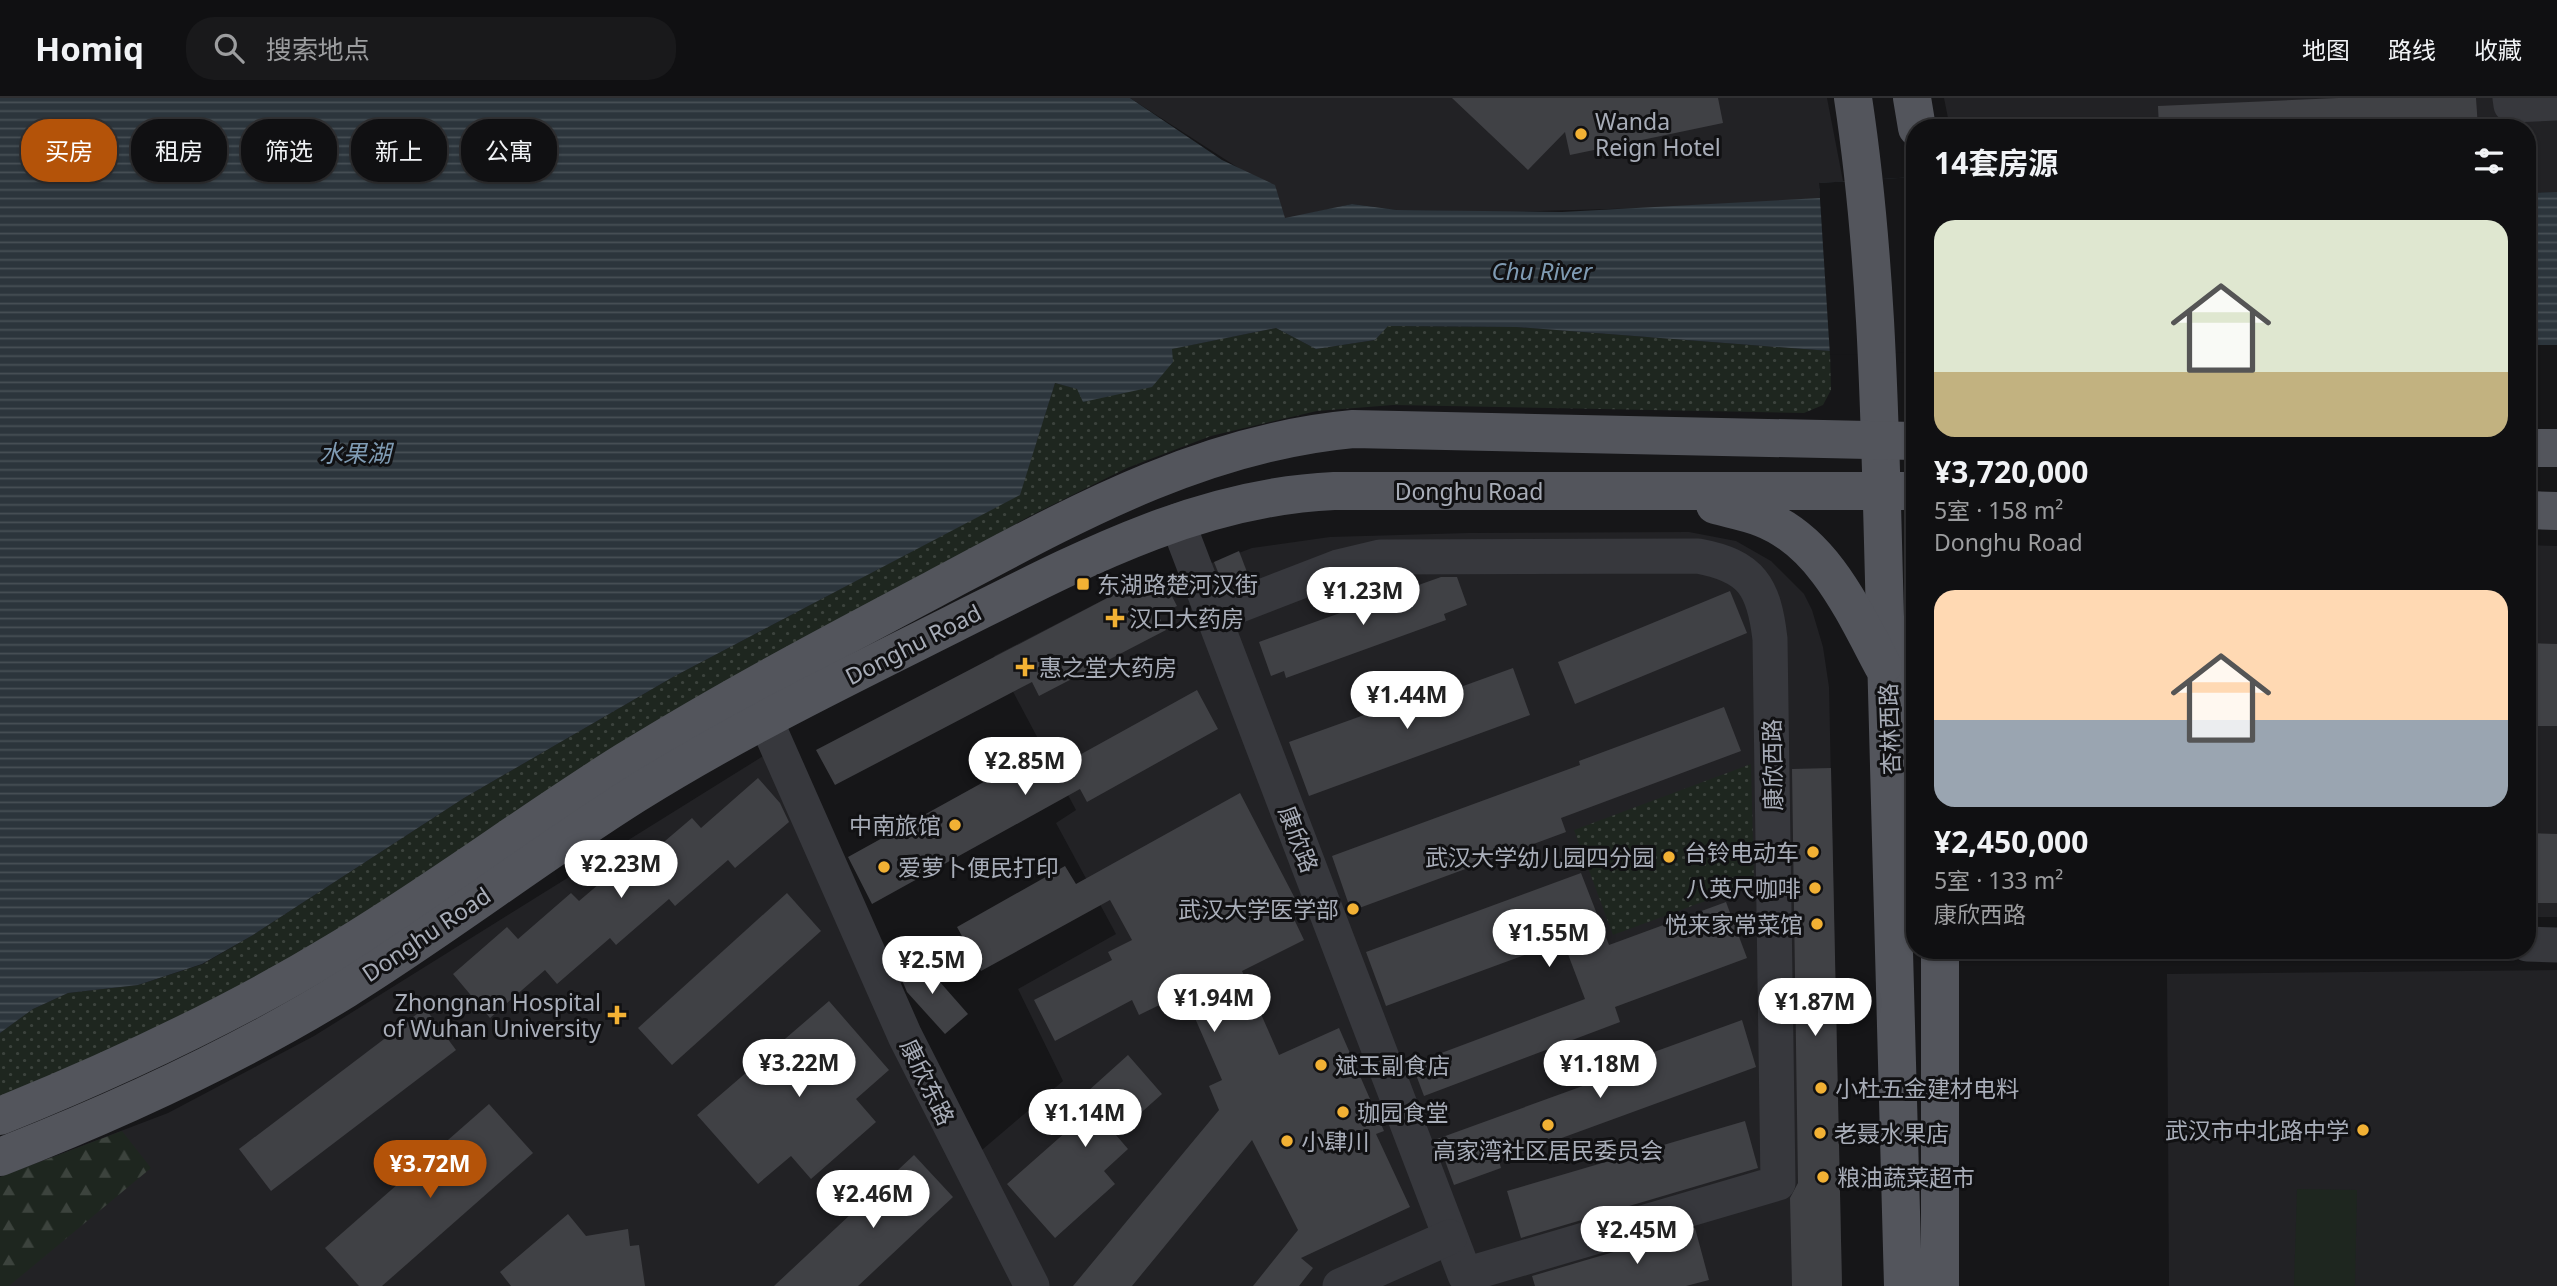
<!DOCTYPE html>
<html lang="zh">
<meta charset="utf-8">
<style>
:root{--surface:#101012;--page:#19191b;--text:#f1f3f6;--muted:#9c9d9f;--line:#303032;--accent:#b45309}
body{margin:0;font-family:"Noto Sans","Noto Sans SC",sans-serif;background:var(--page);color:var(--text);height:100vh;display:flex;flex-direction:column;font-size:26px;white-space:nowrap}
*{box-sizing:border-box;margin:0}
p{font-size:23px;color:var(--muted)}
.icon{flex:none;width:38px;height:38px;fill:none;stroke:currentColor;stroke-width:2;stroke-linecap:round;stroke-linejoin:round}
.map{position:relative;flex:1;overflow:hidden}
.side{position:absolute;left:1906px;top:21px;width:630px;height:840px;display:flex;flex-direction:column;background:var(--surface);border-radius:28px;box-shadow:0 2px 5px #0004,0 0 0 2px var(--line)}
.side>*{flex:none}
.banner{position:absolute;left:21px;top:21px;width:665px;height:63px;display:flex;gap:14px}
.price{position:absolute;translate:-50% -60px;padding:0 16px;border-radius:24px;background:#fff;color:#222;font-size:23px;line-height:46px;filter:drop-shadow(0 2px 4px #0008)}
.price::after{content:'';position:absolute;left:50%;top:42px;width:21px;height:16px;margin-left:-10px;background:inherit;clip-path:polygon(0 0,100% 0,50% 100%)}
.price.on{background:var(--accent);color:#fff}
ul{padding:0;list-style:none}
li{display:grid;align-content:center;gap:14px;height:371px;padding:0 28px}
li span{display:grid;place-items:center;height:217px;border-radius:21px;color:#555}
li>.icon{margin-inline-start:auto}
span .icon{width:126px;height:126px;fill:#fffc;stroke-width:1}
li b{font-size:30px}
h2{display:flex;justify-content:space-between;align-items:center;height:84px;padding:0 28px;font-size:30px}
.pill{padding:0 24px;border-radius:28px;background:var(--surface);box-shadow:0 2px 5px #0004,0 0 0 2px var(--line);font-size:24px;line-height:63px}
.pill.on{background:var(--accent);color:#fff}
header{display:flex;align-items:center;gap:42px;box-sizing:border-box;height:98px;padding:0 35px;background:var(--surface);border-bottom:2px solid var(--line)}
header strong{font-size:33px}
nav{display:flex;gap:38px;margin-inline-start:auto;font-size:24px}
.search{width:490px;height:63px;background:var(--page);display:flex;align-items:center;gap:18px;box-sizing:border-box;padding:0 24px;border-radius:28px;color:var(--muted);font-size:26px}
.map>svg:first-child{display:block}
.built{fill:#222225}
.forest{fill:url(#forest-firs)}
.park{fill:url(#park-dots)}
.pitch{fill:#1e261f}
.water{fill:url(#water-rules)}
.pier{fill:#161618}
.building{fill:#404145}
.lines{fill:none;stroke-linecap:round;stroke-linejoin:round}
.minor{stroke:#37383d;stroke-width:35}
.major{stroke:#53555c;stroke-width:38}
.poi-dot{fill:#f2b134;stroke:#111113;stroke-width:2.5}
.labels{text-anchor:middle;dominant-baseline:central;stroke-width:6;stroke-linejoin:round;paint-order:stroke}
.poi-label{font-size:23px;fill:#a8adb8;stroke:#111113;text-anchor:start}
.street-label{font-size:23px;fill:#a8adb8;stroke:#111113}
.water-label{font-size:24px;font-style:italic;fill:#7f9bb3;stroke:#111113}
</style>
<header>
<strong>Homiq</strong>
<div class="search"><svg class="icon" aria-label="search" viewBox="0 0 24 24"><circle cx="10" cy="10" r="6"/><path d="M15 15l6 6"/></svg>搜索地点</div>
<nav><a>地图</a><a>路线</a><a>收藏</a></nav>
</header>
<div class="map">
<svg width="2557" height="1188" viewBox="0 0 2557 1188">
<defs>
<pattern id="forest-firs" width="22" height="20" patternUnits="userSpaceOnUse" patternTransform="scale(1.75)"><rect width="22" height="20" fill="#1e261f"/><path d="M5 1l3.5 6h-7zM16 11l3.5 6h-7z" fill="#3c433d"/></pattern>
<pattern id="park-dots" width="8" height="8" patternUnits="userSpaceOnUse" patternTransform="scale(1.75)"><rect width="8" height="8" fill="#1e261f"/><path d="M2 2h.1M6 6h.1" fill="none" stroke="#3c433d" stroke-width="1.8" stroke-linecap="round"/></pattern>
<pattern id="water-rules" width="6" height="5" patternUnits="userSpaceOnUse" patternTransform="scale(1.75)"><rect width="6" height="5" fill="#2c353c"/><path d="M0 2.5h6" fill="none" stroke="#485056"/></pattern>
</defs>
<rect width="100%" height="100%" fill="#161618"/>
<g class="built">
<polygon points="1130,0 1827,0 1843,83 1820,86 1820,100 1711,108 1510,114 1397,112 1352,106 1285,121 1240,71"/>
<polygon points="1944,0 2557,0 2557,94 2527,95 2527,30 1950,30"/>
<polygon points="1689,434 1736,443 1771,463 1804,496 1812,512 1823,549 1829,589 1842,1188 1048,1188 976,1057 1063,983 1018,891 1116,836 1056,725 1076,712 994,558 1159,473 1167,486 1196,471 1252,450 1330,439 1468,435"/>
<polygon points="2527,447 2557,448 2557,819 2527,819"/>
<polygon points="768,655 1023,1188 0,1188 0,1079 168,1015 314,938"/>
<polygon points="2557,872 2557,1188 2169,1188 2167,876"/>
</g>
<polygon class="forest" points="122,1033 151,1070 9,1188 0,1188 0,1079"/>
<g class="park">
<polygon points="1387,228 1516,229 1830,253 1831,292 1823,307 1804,315 1393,307 1317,313 1211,338 1127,370 1030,418 696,604 273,876 0,1003 0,935 33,911 68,895 138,887 203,866 253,837 464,700 673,579 1019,397 1055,285 1078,291 1171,251 1276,230 1316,251 1375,242"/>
<polygon points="1751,666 1754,785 1613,837 1574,732"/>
</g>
<polygon class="pitch" points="2297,1091 2357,1092 2355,1188 2294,1188"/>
<g class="water">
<polygon points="0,0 1130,0 1222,62 1275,87 1285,120 1352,106 1397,112 1562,114 1820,100 1819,85 1914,79 1914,250 1830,253 1516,229 1388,228 1375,242 1316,251 1276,230 1172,251 1173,264 1152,289 1083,304 1077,291 1055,285 1020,397 673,579 464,700 253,837 202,866 138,887 68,895 33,911 0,935"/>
<polygon points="2557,94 2557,247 2527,247 2527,95"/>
</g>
<polygon class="pier" points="1914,79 1914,254 1830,257 1819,85"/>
<g class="building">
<polygon points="1452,0 1718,0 1723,25 1570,57 1565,34 1528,72"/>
<polygon points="2338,0 2476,0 2478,30 2159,30 2158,8"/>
<polygon points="1239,453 1247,474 1222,484 1214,464"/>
<polygon points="1159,473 1177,508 1158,517 1166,532 1039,598 1032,584 835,687 816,652"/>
<polygon points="1441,479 1457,479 1467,507 1444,516 1446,522 1286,580 1284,573 1271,578 1259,544"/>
<polygon points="1730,493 1747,535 1575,606 1558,564"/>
<polygon points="2527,545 2557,546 2557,628 2527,628"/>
<polygon points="1513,570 1530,617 1309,698 1289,644 1417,598 1419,604"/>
<polygon points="1197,592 1218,631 1087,704 1080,691 872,806 848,759 1036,655 1047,675"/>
<polygon points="1724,609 1741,653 1561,720 1566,734 1351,813 1332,758 1580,667 1579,663"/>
<polygon points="1831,670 1842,1188 1792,1188 1790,1100 1798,1085 1792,671"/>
<polygon points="758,680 780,705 789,724 735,770 728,762 675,808 669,801 616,847 610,840 557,886 545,872 490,920 453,876 507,829 518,841 571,795 579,803 632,758 638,766 692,720 701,730"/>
<polygon points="1240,695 1302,814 1293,819 1304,842 1242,873 1279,957 1339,930 1384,1033 1376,1036 1410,1109 1301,1160 1313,1170 1299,1188 1253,1188 1298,1132 1252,1042 1132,1188 1073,1188 1219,1012 1209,988 1222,982 1184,895 1139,917 1132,902 1055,943 1034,902 1112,862 1108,854 1132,842 1110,802 981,873 957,829 1065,768 1076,786"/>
<polygon points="2527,735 2557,736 2557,805 2527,805"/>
<polygon points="1581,775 1609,847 1726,804 1747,860 1615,909 1620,924 1424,998 1412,966 1585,901 1563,843 1386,908 1366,854"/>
<polygon points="787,795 821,833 672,967 638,930"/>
<polygon points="918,859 968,916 945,936 907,894 899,875"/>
<polygon points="829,903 889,972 856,1001 876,1024 811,1081 791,1058 758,1086 697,1017"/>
<polygon points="425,910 456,952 271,1093 239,1051"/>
<polygon points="1742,922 1756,969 1499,1063 1501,1070 1454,1087 1437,1041 1591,985 1588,978"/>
<polygon points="1128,957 1162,996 1116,1037 1128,1051 1104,1073 1115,1086 1055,1140 1007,1086 1067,1033 1057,1021"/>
<polygon points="489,1006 533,1055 382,1188 359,1188 325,1150"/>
<polygon points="1745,1023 1758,1070 1521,1140 1507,1093"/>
<polygon points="914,1057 953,1099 858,1188 774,1188"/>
<polygon points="568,1116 586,1138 628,1131 630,1148 639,1147 645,1188 511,1188 500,1174"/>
<polygon points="1695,1130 1709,1182 1686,1188 1535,1188 1532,1178"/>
</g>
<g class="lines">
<g class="minor">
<polyline points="2510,0 2511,7 2557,5"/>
<path d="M1177,423L1465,1177L1778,1085L1770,541C1764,489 1752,468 1698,458L1380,459L1338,469L1214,517"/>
<polyline points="765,621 905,938 1032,1188"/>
<polyline points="2527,846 2557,847"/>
<polyline points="1340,1188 1450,1139"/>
</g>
<g class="major">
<path d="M1853,0C1879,171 1880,346 1885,519C1892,742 1899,965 1903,1188"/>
<polyline points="1912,0 1917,30"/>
<polyline points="2527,350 2557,350"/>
<path d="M1715,407C1730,411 1747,414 1762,420C1824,444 1854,514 1883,568"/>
<polyline points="2527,412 2557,413"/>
<polyline points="1940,852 1940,1188"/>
<path d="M0,1018C116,971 230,918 337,853C436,794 528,724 626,663C726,601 830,546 934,491C1068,420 1199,345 1353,331L1914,343"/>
<path d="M0,1059C120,1012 236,959 346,891C444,830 536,759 634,697C736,633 845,580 953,526C1075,465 1196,399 1334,393H1914"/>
</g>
</g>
<g class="poi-dot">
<circle cx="1581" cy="36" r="7"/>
<rect x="1076" y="479" width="14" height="14" rx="3.5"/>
<path d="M1111.5 509.5h7v7h7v7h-7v7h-7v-7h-7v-7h7z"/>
<path d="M1021.5 558.5h7v7h7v7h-7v7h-7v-7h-7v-7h7z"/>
<circle cx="955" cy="727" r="7"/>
<circle cx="1813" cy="754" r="7"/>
<circle cx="1669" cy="759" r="7"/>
<circle cx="884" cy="769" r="7"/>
<circle cx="1815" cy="790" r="7"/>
<circle cx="1353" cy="811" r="7"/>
<circle cx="1817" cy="826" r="7"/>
<path d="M613.5 906.5h7v7h7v7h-7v7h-7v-7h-7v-7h7z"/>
<circle cx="1321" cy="967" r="7"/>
<circle cx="1821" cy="990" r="7"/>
<circle cx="1343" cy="1014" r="7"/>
<circle cx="1548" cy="1027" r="7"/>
<circle cx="2363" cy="1032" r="7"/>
<circle cx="1820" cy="1035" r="7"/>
<circle cx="1287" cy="1043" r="7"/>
<circle cx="1823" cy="1079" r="7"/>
</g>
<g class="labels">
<g class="poi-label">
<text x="1595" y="23">Wanda<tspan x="1595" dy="26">Reign Hotel</tspan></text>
<text x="1097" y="486">东湖路楚河汉街</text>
<text x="1129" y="520">汉口大药房</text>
<text x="1039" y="569">惠之堂大药房</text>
<text x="941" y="727" text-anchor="end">中南旅馆</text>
<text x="1799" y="754" text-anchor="end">台铃电动车</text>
<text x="1655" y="759" text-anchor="end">武汉大学幼儿园四分园</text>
<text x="898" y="769">爱萝卜便民打印</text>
<text x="1801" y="790" text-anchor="end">八英尺咖啡</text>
<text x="1339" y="811" text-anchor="end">武汉大学医学部</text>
<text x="1803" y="826" text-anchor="end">悦来家常菜馆</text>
<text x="601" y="904" text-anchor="end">Zhongnan Hospital<tspan x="601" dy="26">of Wuhan University</tspan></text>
<text x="1335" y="967">斌玉副食店</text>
<text x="1835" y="990">小杜五金建材电料</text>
<text x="1357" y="1014">珈园食堂</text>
<text x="2349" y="1032" text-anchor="end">武汉市中北路中学</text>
<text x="1834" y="1035">老聂水果店</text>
<text x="1301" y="1043">小肆川</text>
<text x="1548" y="1052" text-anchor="middle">高家湾社区居民委员会</text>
<text x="1837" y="1079">粮油蔬菜超市</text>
</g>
<g class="street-label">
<text x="1469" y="393">Donghu Road</text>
<text transform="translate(913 546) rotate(-27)">Donghu Road</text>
<text transform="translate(1889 631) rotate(-92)">杏林西路</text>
<text transform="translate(1772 667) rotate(-91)">康欣西路</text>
<text transform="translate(1299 741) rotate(69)">康欣路</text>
<text transform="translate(426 836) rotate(-34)">Donghu Road</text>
<text transform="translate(928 984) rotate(64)">康欣东路</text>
</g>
<g class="water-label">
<text x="1542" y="172">Chu River</text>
<text x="355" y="354">水果湖</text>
</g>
</g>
</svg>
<b class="price" style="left:1363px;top:529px">¥1.23M</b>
<b class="price" style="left:1407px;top:633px">¥1.44M</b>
<b class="price" style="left:1025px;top:699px">¥2.85M</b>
<b class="price" style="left:621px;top:802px">¥2.23M</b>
<b class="price" style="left:1549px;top:871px">¥1.55M</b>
<b class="price" style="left:932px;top:898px">¥2.5M</b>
<b class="price" style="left:1214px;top:936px">¥1.94M</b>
<b class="price" style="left:1815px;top:940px">¥1.87M</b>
<b class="price" style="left:799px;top:1001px">¥3.22M</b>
<b class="price" style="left:1600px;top:1002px">¥1.18M</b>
<b class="price" style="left:1085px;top:1051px">¥1.14M</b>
<b class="price on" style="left:430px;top:1102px">¥3.72M</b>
<b class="price" style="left:873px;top:1132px">¥2.46M</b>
<b class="price" style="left:1637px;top:1168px">¥2.45M</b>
<div class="banner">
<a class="pill on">买房</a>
<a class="pill">租房</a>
<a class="pill">筛选</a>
<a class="pill">新上</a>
<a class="pill">公寓</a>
</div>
<section class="side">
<h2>14套房源<svg class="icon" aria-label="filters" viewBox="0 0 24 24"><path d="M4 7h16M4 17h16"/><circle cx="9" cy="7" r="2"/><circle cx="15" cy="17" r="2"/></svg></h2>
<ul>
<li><span style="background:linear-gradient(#dfe7d0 70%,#c2b280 0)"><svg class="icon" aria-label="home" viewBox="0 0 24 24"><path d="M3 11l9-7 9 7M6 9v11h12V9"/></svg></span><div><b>¥3,720,000</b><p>5室 · 158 m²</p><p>Donghu Road</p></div></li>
<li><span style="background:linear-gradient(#ffd9b3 60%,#9aa5b1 0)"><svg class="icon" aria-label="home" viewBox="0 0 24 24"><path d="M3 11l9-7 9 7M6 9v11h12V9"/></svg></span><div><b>¥2,450,000</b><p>5室 · 133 m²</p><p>康欣西路</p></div></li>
</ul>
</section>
</div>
